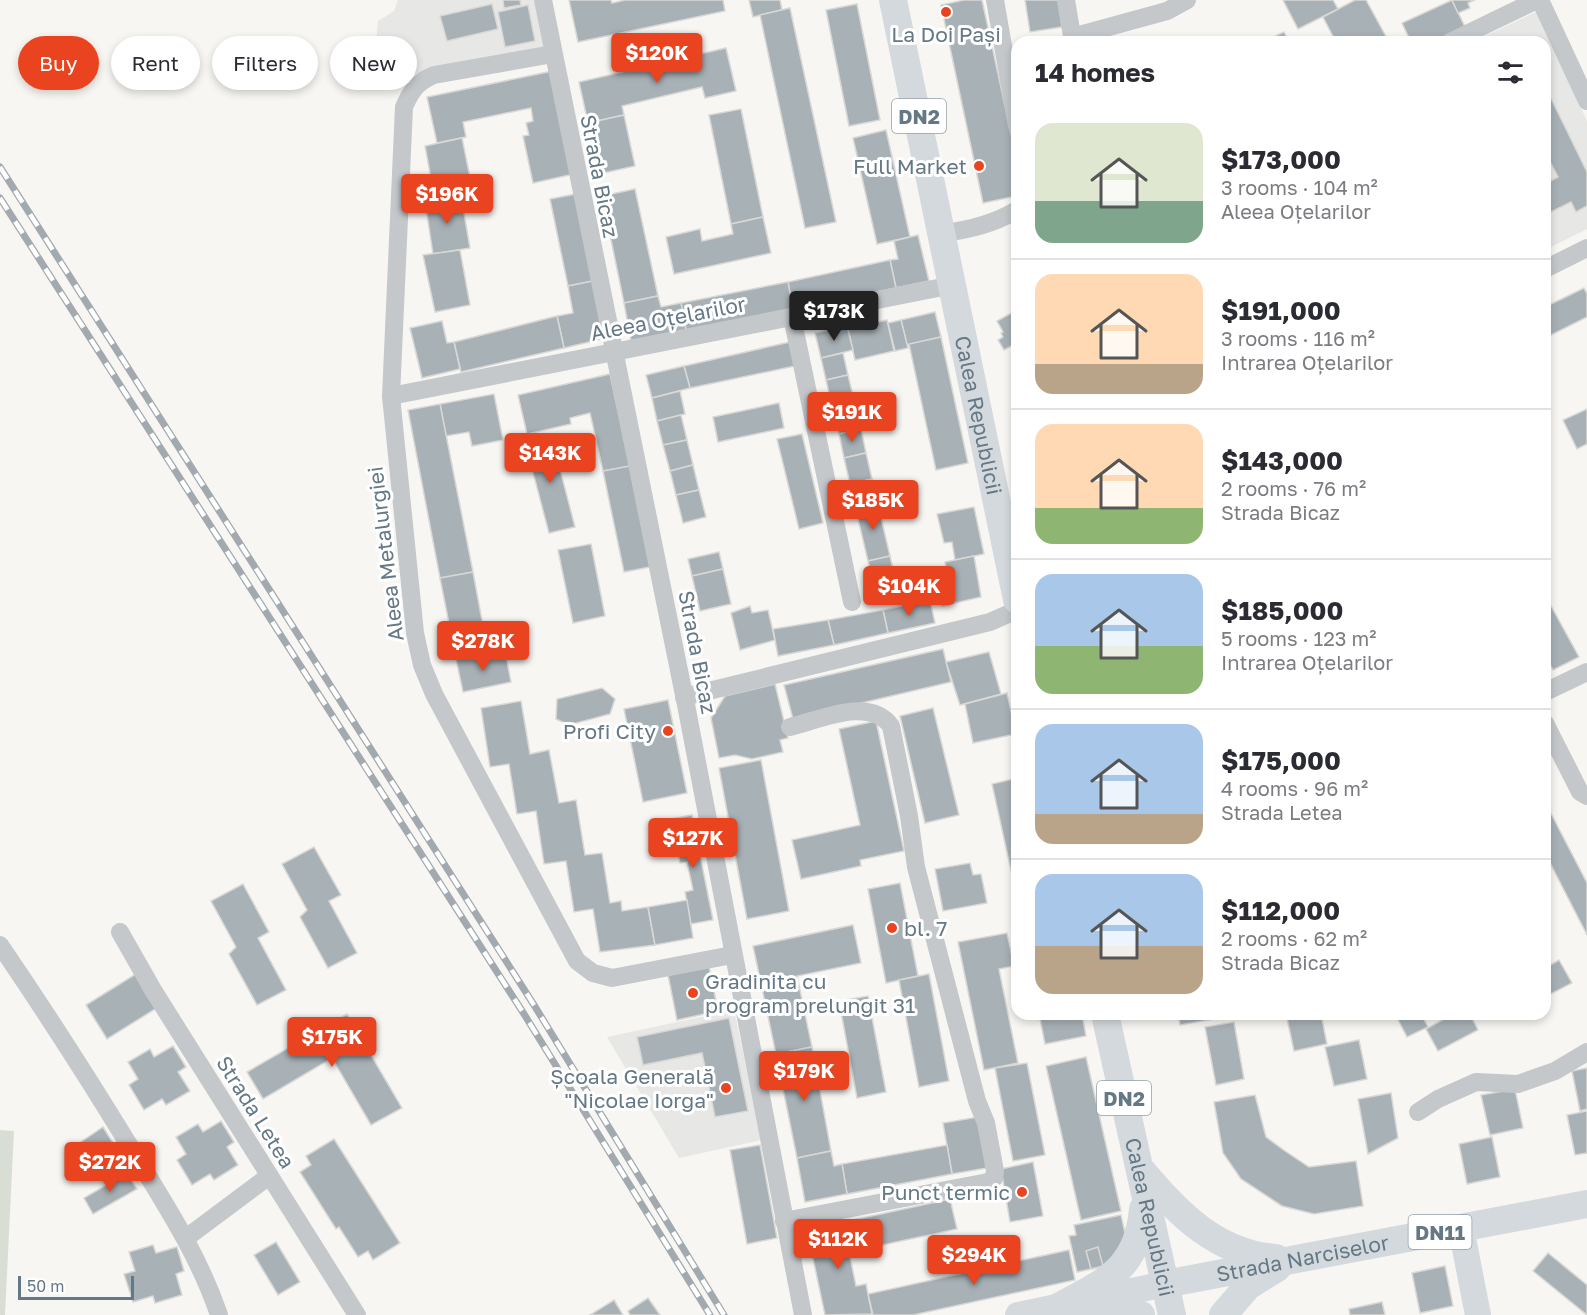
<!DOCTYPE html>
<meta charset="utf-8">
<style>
:root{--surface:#fff;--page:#f7f7f7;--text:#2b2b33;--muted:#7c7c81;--line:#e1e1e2;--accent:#ea431f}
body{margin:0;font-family:"Golos Text",sans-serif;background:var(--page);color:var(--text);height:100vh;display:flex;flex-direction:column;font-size:22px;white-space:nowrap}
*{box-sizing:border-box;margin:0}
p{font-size:20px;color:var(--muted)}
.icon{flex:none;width:33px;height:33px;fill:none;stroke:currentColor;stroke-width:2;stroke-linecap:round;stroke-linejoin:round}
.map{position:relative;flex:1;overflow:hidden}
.side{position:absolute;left:1011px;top:36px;width:540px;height:984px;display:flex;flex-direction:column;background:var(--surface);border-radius:18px;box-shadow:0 3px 9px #0003}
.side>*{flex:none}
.top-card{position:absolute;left:18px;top:36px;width:570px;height:54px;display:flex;gap:12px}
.scale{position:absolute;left:18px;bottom:15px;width:116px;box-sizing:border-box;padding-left:6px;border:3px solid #647885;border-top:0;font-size:16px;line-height:21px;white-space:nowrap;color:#647885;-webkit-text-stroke:4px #fff;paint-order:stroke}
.price{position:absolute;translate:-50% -51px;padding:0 14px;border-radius:6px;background:var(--accent);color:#fff;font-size:20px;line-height:39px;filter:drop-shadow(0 2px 3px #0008)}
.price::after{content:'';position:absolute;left:50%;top:36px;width:18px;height:14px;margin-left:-9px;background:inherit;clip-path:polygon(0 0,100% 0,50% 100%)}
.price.selected{background:#222;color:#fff}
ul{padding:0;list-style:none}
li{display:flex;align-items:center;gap:18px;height:150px;padding:0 24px}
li+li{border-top:2px solid var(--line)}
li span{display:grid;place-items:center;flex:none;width:168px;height:120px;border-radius:18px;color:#555}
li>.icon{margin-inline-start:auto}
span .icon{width:72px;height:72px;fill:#fffc;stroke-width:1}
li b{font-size:26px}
h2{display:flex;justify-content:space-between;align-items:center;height:72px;padding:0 24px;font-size:26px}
.chip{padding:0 21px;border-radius:27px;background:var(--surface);box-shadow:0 3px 9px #0003;font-size:21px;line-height:54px}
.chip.selected{background:var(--accent);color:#fff}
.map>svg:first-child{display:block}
.built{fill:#e7e8e6}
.green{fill:#d8ded4}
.building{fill:#a8b1b6;stroke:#d8d8d5;stroke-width:1.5}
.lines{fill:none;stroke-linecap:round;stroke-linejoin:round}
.street{stroke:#c4c8cb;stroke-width:18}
.secondary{stroke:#d4d9dd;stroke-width:26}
.primary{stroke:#d4d9dd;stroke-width:28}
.rail-casing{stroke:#a2aaaf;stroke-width:7}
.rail{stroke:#fff;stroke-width:4.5;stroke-dasharray:14;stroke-linecap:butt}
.poi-dot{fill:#ea431f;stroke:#fff;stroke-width:2}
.labels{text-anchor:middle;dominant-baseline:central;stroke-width:6;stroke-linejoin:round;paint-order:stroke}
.shield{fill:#fff;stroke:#92a0aa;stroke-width:1.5}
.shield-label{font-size:20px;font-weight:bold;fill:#647885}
.poi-label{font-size:21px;fill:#647885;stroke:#fff;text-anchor:end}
.street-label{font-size:21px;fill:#647885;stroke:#fff}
</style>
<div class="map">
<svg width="1587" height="1315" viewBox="0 0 1587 1315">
<rect width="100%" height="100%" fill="#f7f6f3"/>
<g class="built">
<polygon points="398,0 534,0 545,50 372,83 378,21 394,11"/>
<polygon points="1538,11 1587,121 1587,229 1545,250 1545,42 1472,42"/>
<polygon points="734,1010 762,1140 679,1158 607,1037"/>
</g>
<polygon class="green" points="0,1130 14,1131 5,1315 0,1315"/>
<g class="building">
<polygon points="503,0 520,0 521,5 504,8"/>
<polygon points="569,0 611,0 612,3 625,0 723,0 725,11 578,42"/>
<polygon points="749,0 780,0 782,10 753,17"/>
<polygon points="964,0 982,0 1017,161 1017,196 983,203 941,5"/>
<polygon points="1025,0 1058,0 1062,27 1030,32"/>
<polygon points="1283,0 1333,0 1338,9 1298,29"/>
<polygon points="1355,0 1366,0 1389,42 1336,42 1323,17"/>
<polygon points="1452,0 1465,27 1433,42 1411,42 1402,23"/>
<polygon points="1452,0 1475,0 1468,3 1470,8 1458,13"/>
<polygon points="492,4 498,29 447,41 440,16"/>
<polygon points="857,4 880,120 849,126 826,10"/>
<polygon points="528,5 535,41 505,47 498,12"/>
<polygon points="790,8 836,222 805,228 760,15"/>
<polygon points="1284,32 1289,42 1267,42 1267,40"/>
<polygon points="726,48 736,91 705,98 702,87 622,106 624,115 588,123 579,82"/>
<polygon points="553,71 574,174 533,183 523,136 529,135 526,123 533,121 531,108 463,122 466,137 437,143 427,97"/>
<polygon points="1545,86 1587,172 1587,206 1576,212 1571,202 1545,215 1545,184 1558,177 1545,152"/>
<polygon points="741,109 763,217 731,224 709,115"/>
<polygon points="624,115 635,166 599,174 588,123"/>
<polygon points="886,130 910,237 877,244 853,138"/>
<polygon points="462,138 473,192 435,200 425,146"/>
<polygon points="635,189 658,296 624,303 602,196"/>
<polygon points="576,194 593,281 568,286 550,199"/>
<polygon points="461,196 470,248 433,254 425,201"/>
<polygon points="763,217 771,253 674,274 666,237 700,229 702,241 733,234 731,224"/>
<polygon points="918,235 929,281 896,288 890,260 898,259 894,241"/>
<polygon points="460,250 470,305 435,312 423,255"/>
<polygon points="890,260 896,288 793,310 788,282"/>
<polygon points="593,281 606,338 564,348 557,316 573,313 568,286"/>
<polygon points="788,282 793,310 686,330 681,303"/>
<polygon points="1584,288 1587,294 1587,317 1545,338 1545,307"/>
<polygon points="658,296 661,307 681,303 686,330 631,341 624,303"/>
<polygon points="1017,310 1017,343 1004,350 998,340 1003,337 1001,333 1003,332 997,321"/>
<polygon points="935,312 941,337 907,345 901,320"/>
<polygon points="557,316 564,348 461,372 454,342"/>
<polygon points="887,320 894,351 855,360 848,329"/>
<polygon points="901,320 908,348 895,351 888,323"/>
<polygon points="442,321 447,343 454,342 460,369 422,378 410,328"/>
<polygon points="847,326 853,350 821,358 815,333"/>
<polygon points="941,337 968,463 936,470 909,344"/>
<polygon points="790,342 795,366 690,388 684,366"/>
<polygon points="843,353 848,375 826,380 821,358"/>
<polygon points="684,366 690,388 652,398 646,375"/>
<polygon points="610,374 630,466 603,471 590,413 570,418 571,424 527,434 518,395"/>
<polygon points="848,375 854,400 832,406 826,380"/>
<polygon points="680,391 685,414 657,421 652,398"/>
<polygon points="494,394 503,440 472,446 469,432 446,436 440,404"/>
<polygon points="854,400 861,429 839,434 832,406"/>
<polygon points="779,403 784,428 718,442 713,417"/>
<polygon points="440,404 473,572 440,578 408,410"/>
<polygon points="1587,409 1587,444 1577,449 1563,420"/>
<polygon points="681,415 687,440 663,445 657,421"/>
<polygon points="861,429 866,453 844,458 839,434"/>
<polygon points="802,434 823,523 799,529 777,439"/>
<polygon points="551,435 575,527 549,533 525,442"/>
<polygon points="687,440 693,465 670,471 663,445"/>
<polygon points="866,453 872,479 850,484 844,458"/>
<polygon points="693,465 699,490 676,495 670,471"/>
<polygon points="630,466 650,567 624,572 603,471"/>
<polygon points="872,479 877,501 855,506 850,484"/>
<polygon points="699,490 706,517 683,523 676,495"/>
<polygon points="877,501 890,556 868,561 855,506"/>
<polygon points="974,507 984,554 955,560 952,542 944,543 937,514"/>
<polygon points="591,544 605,616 573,623 558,550"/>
<polygon points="719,552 723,569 692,576 688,559"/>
<polygon points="890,556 896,583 874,588 868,561"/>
<polygon points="974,556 981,597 942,606 937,574 947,572 945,562"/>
<polygon points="723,569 731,604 700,611 692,576"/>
<polygon points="473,572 488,653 456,659 440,578"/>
<polygon points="1545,595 1579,657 1553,670 1545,655"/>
<polygon points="930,600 935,623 888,633 883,610"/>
<polygon points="750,606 752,613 768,610 775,640 740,650 731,613"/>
<polygon points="883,610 888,633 834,645 828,620"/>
<polygon points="828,620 834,645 778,656 773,629"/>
<polygon points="943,649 951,682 793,719 784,685"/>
<polygon points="989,652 1001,694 960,705 946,662"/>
<polygon points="488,653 489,659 506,656 511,682 463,692 456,659"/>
<polygon points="775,684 788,738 780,740 783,752 752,759 735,755 719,758 711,718 725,696"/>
<polygon points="602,688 615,699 610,714 569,725 556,719 557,699"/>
<polygon points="1007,693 1016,734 973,743 965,704"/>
<polygon points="668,700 687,793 643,802 624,709"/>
<polygon points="521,701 530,754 549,750 559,803 576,800 585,855 602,853 610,903 621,901 622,911 648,907 655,945 600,952 593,909 574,912 566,861 544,864 536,811 517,814 509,764 490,767 481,708"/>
<polygon points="933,708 959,815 925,823 900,716"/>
<polygon points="876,721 904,851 860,860 861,866 801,879 792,840 860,825 839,729"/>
<polygon points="761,760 789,911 747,919 719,768"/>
<polygon points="1017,778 1017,884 1014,884 992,784"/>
<polygon points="1545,802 1587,883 1587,935 1545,853"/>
<polygon points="692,815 713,920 691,924 685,892 693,890 687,862 680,863 671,819"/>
<polygon points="314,847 341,895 329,901 357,953 328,968 300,917 307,910 282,864"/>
<polygon points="970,863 973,875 981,874 987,903 943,911 935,869"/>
<polygon points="900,883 918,976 886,983 868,889"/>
<polygon points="243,884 269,932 258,938 286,990 257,1005 229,954 236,947 211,901"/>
<polygon points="687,900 693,938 655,945 648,907"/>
<polygon points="853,925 861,963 797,976 812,1047 776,1054 753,946"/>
<polygon points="1007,933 1014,966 999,969 1018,1063 984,1070 958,942"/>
<polygon points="1559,960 1572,983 1545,997 1545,968"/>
<polygon points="709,966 718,1011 677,1020 668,975"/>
<polygon points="139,972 160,1006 107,1039 86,1005"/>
<polygon points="929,974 949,1081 919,1087 899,980"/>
<polygon points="868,996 886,1092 857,1098 839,1001"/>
<polygon points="347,1014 402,1108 371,1125 332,1058 263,1099 247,1072"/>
<polygon points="1039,1014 1082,1014 1086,1036 1045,1044"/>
<polygon points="1178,1014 1214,1014 1215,1019 1180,1025"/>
<polygon points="1286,1014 1321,1014 1327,1044 1294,1051"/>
<polygon points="1395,1014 1421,1014 1428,1027 1407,1037"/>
<polygon points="1453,1014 1470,1014 1478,1030 1438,1051 1426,1029"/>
<polygon points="729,1018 748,1111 715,1117 702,1053 643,1065 637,1037"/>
<polygon points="1234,1022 1244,1079 1216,1085 1205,1027"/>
<polygon points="1359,1040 1367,1079 1334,1086 1325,1047"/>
<polygon points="173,1046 186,1067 178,1072 190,1091 166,1105 162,1099 144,1110 129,1085 138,1079 128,1062 150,1049 154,1057"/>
<polygon points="812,1047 831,1151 797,1158 776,1054"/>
<polygon points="1086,1057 1121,1211 1081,1220 1046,1066"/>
<polygon points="1027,1063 1045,1155 1013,1161 995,1068"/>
<polygon points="1587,1068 1587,1109 1580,1111 1572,1071"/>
<polygon points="1515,1089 1523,1128 1490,1135 1481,1095"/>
<polygon points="1391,1093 1398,1138 1368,1154 1358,1099"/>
<polygon points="1255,1095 1266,1137 1285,1151 1309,1167 1356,1161 1363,1206 1314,1214 1282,1206 1241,1179 1223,1153 1214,1102"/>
<polygon points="1587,1111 1587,1153 1575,1155 1567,1115"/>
<polygon points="978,1117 987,1168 952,1174 943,1123"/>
<polygon points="221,1121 234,1142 227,1147 238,1165 214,1180 210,1174 192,1185 177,1160 186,1154 176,1137 198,1124 203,1132"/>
<polygon points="103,1127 113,1143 80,1166 69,1150"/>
<polygon points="1492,1137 1500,1177 1467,1184 1459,1144"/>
<polygon points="334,1139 400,1243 373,1260 368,1251 358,1257 339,1227 336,1229 300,1172 311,1165 306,1156"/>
<polygon points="760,1145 777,1238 747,1244 730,1150"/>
<polygon points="947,1145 952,1174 847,1194 842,1164"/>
<polygon points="831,1151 834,1166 842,1164 847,1194 805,1202 797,1158"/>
<polygon points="1033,1162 1043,1216 1010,1222 1001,1169"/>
<polygon points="127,1173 137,1189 93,1214 84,1198"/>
<polygon points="950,1199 957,1229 859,1250 853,1220"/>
<polygon points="1121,1215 1129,1251 1115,1264 1077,1272 1069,1236 1076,1235 1074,1225"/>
<polygon points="853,1220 859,1250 849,1252 856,1286 866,1284 872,1314 825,1315 807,1230"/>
<polygon points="276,1242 300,1282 278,1295 254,1255"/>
<polygon points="153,1245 156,1253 177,1247 184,1271 176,1274 182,1295 155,1303 153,1296 133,1302 124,1274 135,1271 129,1252"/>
<polygon points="1098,1247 1103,1266 1091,1269 1086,1251"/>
<polygon points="1069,1250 1075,1280 913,1315 873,1315 868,1294"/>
<polygon points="1548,1253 1587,1285 1587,1315 1533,1271"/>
<polygon points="1445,1266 1453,1306 1420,1313 1412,1273"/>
<polygon points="648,1298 660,1315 630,1315 628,1311"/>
<polygon points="614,1300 623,1315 590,1315"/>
<polygon points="1382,1302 1385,1315 1350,1315 1349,1309"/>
</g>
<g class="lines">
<g class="street">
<polyline points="543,0 687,710 803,1315"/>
<polyline points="995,0 1017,126"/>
<polyline points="1066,0 1073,42"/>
<polyline points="1540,0 1587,101"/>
<polyline points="1072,37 1167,11 1187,0"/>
<polyline points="1450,42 1537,0"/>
<path d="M553,54L434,75C417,82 411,91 404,107L391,396L415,633L422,665L434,694L577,961L593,973L612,978L732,955"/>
<path d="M943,233C970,230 994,224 1017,210"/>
<polyline points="1545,269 1587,248"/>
<polyline points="792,317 852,602"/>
<polyline points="391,396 953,285"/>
<polyline points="1545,692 1587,672"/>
<polyline points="684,697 990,622 1017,610"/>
<polyline points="1545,723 1580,792 1587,796"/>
<polyline points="120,932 153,990 357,1315"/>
<path d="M0,945C45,1011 88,1078 129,1145C163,1201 198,1253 219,1315"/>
<polyline points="1418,1112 1438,1099 1476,1082 1518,1084 1555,1071 1587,1052"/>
<path d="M784,1221L988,1182L994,1178L995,1171L986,1123L977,1101L916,867L909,816L891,726C869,696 820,720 790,727"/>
<polyline points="186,1238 269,1176"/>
</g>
<g class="secondary">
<polyline points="1461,1228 1478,1315"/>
<polyline points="1018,1315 1165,1284"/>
</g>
<g class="primary">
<path id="s1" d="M893,0L1017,600"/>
<path id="s2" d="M1105,1014L1172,1315"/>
<path d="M1143,1172C1178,1214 1218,1254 1276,1258"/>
<path id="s3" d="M1165,1284L1587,1204"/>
<path d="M1060,1306C1107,1281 1138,1268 1143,1209"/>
<polyline points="1065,1306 1123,1307 1141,1315"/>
<polyline points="1223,1315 1248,1286 1277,1268"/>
</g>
<defs>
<g id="rail">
<polyline points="0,167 534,1005 724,1315"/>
<polyline points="0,198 524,1014 710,1315"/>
</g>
</defs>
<use href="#rail" class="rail-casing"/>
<use href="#rail" class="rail"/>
</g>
<g class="poi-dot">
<circle cx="946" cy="12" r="6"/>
<circle cx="979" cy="166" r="6"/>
<circle cx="668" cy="731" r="6"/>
<circle cx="892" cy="928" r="6"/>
<circle cx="693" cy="993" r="6"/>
<circle cx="726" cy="1088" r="6"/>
<circle cx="1022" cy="1192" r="6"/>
</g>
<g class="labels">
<g class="shield">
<rect x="892" y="99" width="54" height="34" rx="4.5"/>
<rect x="1097" y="1081" width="54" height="34" rx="4.5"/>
<rect x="1408.5" y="1215" width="63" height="34" rx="4.5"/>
</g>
<g class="shield-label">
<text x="919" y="116">DN2</text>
<text x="1124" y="1098">DN2</text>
<text x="1440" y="1232">DN11</text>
</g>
<g class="poi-label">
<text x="946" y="34" text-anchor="middle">La Doi Pași</text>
<text x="967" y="166">Full Market</text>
<text x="656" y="731">Profi City</text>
<text x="904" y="928" text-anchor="start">bl. 7</text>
<text x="705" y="981" text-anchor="start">Gradinita cu<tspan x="705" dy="24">program prelungit 31</tspan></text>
<text x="714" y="1076">Școala Generală<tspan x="714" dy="24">"Nicolae Iorga"</tspan></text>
<text x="1010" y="1192">Punct termic</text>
</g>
<g class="street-label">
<text transform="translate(600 176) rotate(79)">Strada Bicaz</text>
<text transform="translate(668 318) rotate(-11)">Aleea Oțelarilor</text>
<text stroke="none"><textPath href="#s1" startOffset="424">Calea Republicii</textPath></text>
<text transform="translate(385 554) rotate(-97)">Aleea Metalurgiei</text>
<text transform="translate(698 652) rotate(79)">Strada Bicaz</text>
<text transform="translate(256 1112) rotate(58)">Strada Letea</text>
<text stroke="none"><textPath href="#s2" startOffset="208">Calea Republicii</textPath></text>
<text stroke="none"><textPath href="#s3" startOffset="140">Strada Narciselor</textPath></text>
</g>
</g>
</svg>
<div class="scale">50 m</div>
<b class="price" style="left:657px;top:84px">$120K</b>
<b class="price" style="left:447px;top:225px">$196K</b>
<b class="price selected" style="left:834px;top:342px">$173K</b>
<b class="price" style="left:852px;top:443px">$191K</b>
<b class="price" style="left:550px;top:484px">$143K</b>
<b class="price" style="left:873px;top:531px">$185K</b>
<b class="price" style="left:909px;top:617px">$104K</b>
<b class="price" style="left:483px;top:672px">$278K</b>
<b class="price" style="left:693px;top:869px">$127K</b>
<b class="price" style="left:332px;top:1068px">$175K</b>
<b class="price" style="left:804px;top:1102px">$179K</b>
<b class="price" style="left:110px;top:1193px">$272K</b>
<b class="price" style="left:838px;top:1270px">$112K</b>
<b class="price" style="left:974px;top:1286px">$294K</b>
<div class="top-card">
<a class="chip selected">Buy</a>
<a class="chip">Rent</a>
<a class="chip">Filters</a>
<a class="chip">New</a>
</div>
<section class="side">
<h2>14 homes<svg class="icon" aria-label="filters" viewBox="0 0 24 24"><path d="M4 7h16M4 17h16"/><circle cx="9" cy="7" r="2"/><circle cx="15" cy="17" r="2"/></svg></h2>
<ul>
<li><span style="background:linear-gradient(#dfe7d0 65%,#7fa58c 0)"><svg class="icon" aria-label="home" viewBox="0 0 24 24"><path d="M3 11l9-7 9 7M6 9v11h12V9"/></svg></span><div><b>$173,000</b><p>3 rooms · 104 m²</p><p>Aleea Oțelarilor</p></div></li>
<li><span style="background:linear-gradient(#ffd9b3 75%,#b9a48a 0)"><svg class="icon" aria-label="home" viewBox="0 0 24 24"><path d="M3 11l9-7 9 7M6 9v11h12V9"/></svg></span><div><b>$191,000</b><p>3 rooms · 116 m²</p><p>Intrarea Oțelarilor</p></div></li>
<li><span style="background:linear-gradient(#ffd9b3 70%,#8fb573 0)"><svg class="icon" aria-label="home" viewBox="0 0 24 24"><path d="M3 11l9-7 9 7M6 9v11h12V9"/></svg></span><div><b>$143,000</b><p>2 rooms · 76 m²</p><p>Strada Bicaz</p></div></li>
<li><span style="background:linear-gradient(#a9c7e8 60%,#8fb573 0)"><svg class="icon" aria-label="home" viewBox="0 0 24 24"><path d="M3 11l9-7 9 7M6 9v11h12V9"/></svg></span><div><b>$185,000</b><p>5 rooms · 123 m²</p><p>Intrarea Oțelarilor</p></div></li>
<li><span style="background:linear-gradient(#a9c7e8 75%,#b9a48a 0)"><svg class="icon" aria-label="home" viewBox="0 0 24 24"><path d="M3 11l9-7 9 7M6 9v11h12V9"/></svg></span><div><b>$175,000</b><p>4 rooms · 96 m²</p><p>Strada Letea</p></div></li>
<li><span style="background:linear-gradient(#a9c7e8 60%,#b9a48a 0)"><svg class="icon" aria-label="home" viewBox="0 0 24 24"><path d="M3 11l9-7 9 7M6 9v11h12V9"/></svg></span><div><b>$112,000</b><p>2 rooms · 62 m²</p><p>Strada Bicaz</p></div></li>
</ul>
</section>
</div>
